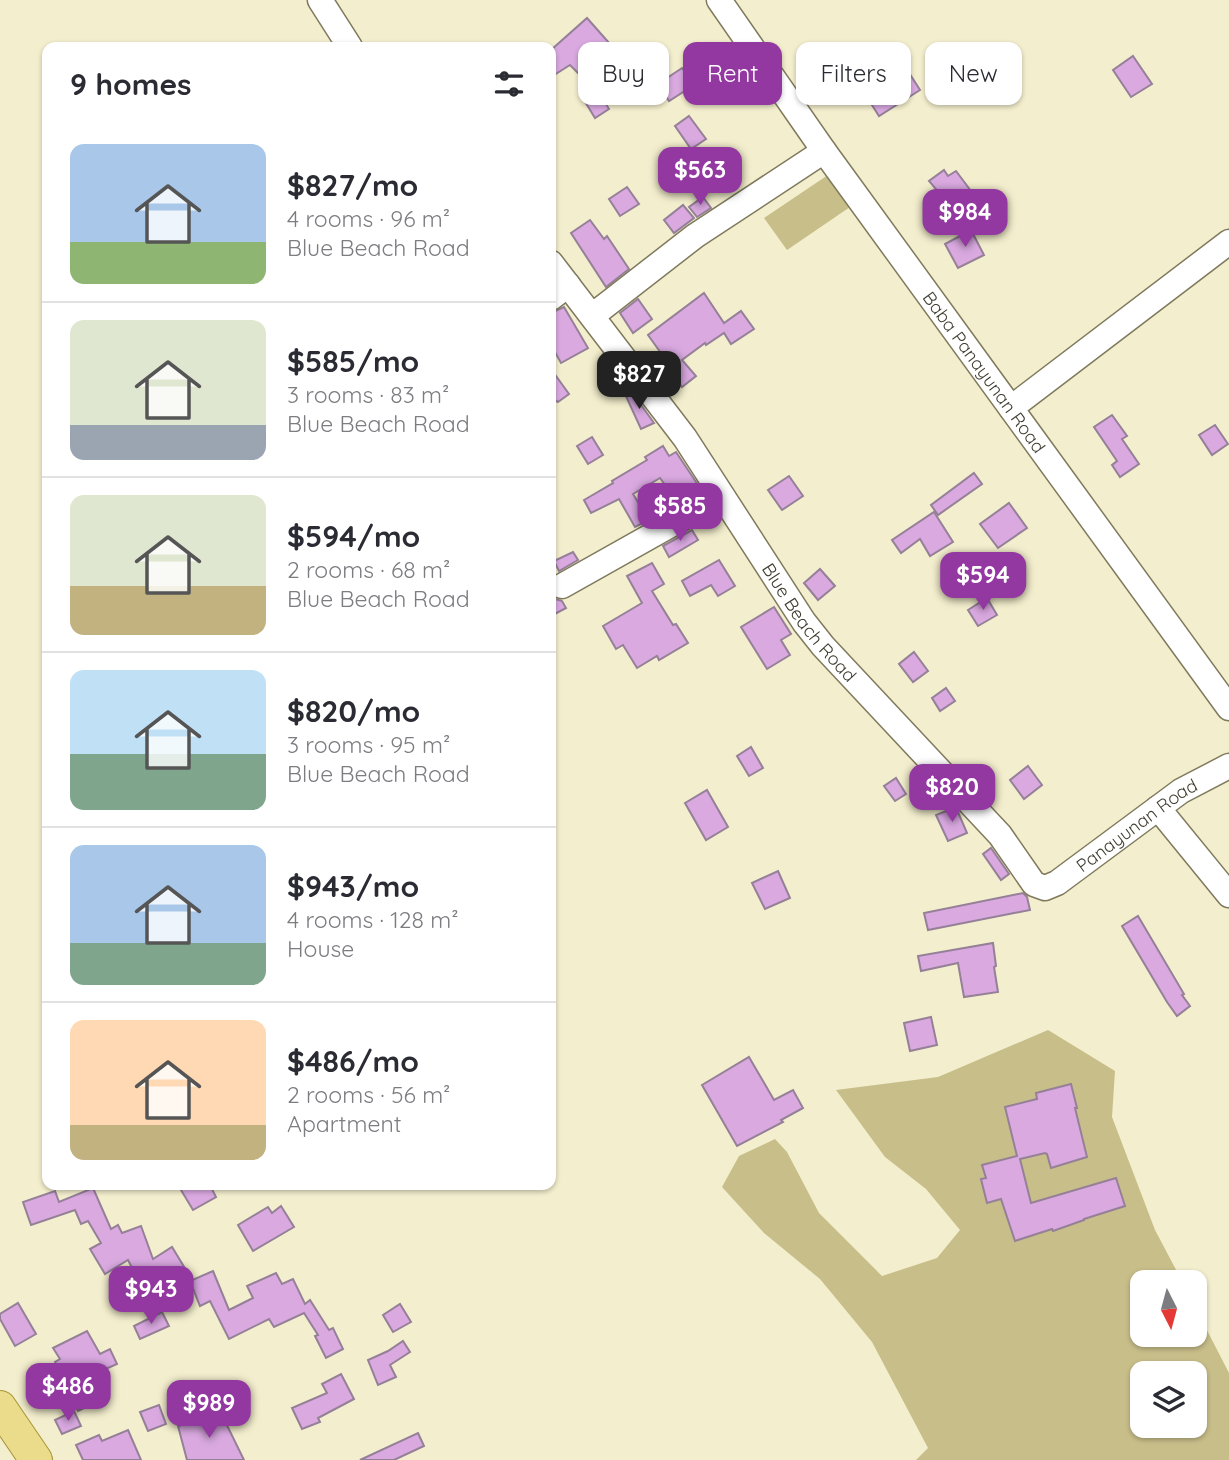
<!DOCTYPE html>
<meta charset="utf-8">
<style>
:root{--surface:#fff;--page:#f2f2f3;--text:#2b2b33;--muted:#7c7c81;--line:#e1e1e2;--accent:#9337a1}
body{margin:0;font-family:Quicksand,sans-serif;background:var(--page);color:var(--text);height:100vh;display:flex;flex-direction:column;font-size:26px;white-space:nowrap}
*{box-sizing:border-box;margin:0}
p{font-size:23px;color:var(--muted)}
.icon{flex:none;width:38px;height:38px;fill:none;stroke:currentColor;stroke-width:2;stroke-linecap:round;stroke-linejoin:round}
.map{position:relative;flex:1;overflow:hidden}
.panel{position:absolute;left:42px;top:42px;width:514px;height:1148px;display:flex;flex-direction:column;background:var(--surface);border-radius:14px;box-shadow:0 2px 5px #0004}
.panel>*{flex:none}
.hud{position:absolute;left:578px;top:42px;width:546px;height:63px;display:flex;gap:14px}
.needle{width:46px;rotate:174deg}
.buttons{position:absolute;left:1130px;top:1270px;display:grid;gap:14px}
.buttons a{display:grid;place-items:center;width:77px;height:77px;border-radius:14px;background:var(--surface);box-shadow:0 2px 5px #0004;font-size:35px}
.price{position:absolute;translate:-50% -60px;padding:0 16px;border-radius:14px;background:var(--accent);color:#fff;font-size:23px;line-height:46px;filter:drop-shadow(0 2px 4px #0008)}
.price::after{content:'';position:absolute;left:50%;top:42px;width:21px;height:16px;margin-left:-10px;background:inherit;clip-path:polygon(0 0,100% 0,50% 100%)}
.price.selected{background:#222;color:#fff}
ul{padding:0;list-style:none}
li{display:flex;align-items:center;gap:21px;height:175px;padding:0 28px}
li+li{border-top:2px solid var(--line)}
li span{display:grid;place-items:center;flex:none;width:196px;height:140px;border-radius:14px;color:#555}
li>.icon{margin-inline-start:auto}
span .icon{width:84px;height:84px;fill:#fffc;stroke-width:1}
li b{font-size:30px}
h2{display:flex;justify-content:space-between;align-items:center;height:84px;padding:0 28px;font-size:30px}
.tag{padding:0 24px;border-radius:14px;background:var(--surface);box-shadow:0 2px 5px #0004;font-size:24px;line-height:63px}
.tag.selected{background:var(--accent);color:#fff}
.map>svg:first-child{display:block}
.green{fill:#c8be8a;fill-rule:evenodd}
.building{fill:#d9a9e0;stroke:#958098;stroke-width:2}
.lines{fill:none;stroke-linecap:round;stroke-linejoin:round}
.minor-casing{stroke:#7f7a5d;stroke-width:27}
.major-casing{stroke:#a59538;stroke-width:34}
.minor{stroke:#fff;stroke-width:24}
.major{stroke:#eadc8a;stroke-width:32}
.labels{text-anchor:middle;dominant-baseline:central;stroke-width:6;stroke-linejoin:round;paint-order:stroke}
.street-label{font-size:18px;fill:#3f3d30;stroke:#fefbe7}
</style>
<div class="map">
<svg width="1229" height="1460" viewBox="0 0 1229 1460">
<rect width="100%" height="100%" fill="#f3eecd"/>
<g class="green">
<polygon points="828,175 850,207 787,250 764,218"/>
<path d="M1048,1030L1115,1071L1112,1117L1155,1230L1183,1283H1143V1335H1195V1307L1229,1373V1460H916L928,1448L872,1342L820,1279L764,1233L722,1187L739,1156L775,1139L787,1152L819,1213L882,1276L937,1258L960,1230L926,1189L885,1157L836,1090L938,1077ZM1143,1374H1195V1426H1143Z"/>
</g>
<g class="building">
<polygon points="587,18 610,44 578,73 570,65 551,77 551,50"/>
<polygon points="1133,56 1152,84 1131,97 1113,70"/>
<polygon points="899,57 920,90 879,116 858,83"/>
<polygon points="682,68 694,85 669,101 658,84"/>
<polygon points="598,91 609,109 595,118 584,100"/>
<polygon points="689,116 706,139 691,149 675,126"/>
<polygon points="944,170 948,176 956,171 971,191 964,196 972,206 961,214 943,192 940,194 929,181"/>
<polygon points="627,187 639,204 620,216 609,199"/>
<polygon points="703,197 711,208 697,217 689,207"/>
<polygon points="683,205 694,218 674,233 664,220"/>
<polygon points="590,220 604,239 607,236 629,269 606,287 571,233"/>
<polygon points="971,230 984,255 958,268 945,244"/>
<polygon points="704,293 724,323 741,311 754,329 731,344 724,333 706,345 705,343 682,360 696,376 682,387 673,376 676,374 648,335"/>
<polygon points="638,299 652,319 633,333 620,313"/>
<polygon points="564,307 588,348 561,363 551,345 551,313"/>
<polygon points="551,369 569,394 558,402 557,401 551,404"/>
<polygon points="631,391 654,423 641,429 625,394"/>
<polygon points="1112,415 1127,436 1122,439 1139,464 1120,477 1112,465 1117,461 1094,427"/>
<polygon points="1215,425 1228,444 1212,455 1199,435"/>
<polygon points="592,437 603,455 588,464 577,446"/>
<polygon points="663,446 669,456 676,452 698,485 690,491 687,487 673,496 660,478 633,494 649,520 635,527 619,499 591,513 584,500 613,483 612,481 647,460 645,457"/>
<polygon points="974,473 982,484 938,515 931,505"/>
<polygon points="789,476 803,496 782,510 768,490"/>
<polygon points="1009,503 1027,528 998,548 980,524"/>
<polygon points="934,512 953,542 930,556 920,539 901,553 892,540"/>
<polygon points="692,530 698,540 669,557 663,546"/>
<polygon points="573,552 578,560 559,571 554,561"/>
<polygon points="719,560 735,586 718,596 711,585 690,596 682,581"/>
<polygon points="652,563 664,584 652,591 673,625 676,624 688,643 659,660 657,656 637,668 623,645 616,649 603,626 642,603 627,576"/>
<polygon points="820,569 835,586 818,600 804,583"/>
<polygon points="551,596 555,599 562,601 566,608 551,616"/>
<polygon points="987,598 997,615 978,626 968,610"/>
<polygon points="774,607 791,634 781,640 790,655 767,669 741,627"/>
<polygon points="914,652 928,671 913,682 899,664"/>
<polygon points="946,688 955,701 940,711 932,698"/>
<polygon points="751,747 763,768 749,776 737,756"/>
<polygon points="1028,766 1042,785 1024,799 1010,780"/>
<polygon points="896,778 906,794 895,801 884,786"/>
<polygon points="707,790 728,827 706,840 685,803"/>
<polygon points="954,808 958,812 967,833 948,841 936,815"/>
<polygon points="991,848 1009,874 1001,880 983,854"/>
<polygon points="778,871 790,898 765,909 752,883"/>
<polygon points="1023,893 1027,897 1030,910 928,930 924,913"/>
<polygon points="1138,916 1184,994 1182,995 1190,1006 1177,1016 1167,1002 1122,926"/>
<polygon points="993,943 996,966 994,967 998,992 964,997 958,963 921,971 918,956"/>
<polygon points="931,1017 937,1045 910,1051 904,1023"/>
<polygon points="749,1057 774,1100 793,1090 803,1108 781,1120 783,1122 737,1146 702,1085"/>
<polygon points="1071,1084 1077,1108 1075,1108 1087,1157 1051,1168 1047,1154 1045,1153 1020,1159 1031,1203 1116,1178 1125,1206 1084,1219 1084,1220 1053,1231 1052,1229 1015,1241 1001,1199 987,1203 981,1179 986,1178 982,1165 1017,1156 1005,1107 1037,1099 1036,1093"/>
<polygon points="178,1185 210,1185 216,1197 193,1210"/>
<polygon points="93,1188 111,1229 118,1225 122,1233 141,1226 153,1259 172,1247 186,1270 167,1282 166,1280 144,1291 128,1260 105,1274 90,1249 101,1243 88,1221 81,1224 75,1210 31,1225 23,1202 55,1191 59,1202"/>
<polygon points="281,1206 294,1227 253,1251 238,1225 268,1207 272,1213"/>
<polygon points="213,1271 229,1310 253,1298 247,1286 276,1273 282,1284 293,1279 305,1304 310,1300 329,1330 333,1328 343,1349 326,1358 315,1336 318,1335 304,1313 274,1327 269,1319 229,1339 210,1301 200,1306 190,1281"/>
<polygon points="18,1303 36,1334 15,1346 0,1319 0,1314"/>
<polygon points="400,1304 411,1322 393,1332 383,1315"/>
<polygon points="162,1312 169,1326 140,1339 134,1326"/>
<polygon points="87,1331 100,1354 110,1349 117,1364 92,1375 104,1397 94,1402 95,1403 78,1411 55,1362 60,1359 53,1348"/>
<polygon points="403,1341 410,1352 390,1365 396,1377 378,1385 368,1360 388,1351"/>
<polygon points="341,1374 354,1399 318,1418 320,1422 302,1429 292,1408 327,1393 322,1384"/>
<polygon points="159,1405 166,1424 148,1431 140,1412"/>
<polygon points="219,1409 244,1460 187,1460 178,1426 208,1419 206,1415"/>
<polygon points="74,1411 81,1426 62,1434 55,1420"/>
<polygon points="128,1430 141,1460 83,1460 76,1445 99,1435 102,1441"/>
<polygon points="418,1433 424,1446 394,1460 360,1460"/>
</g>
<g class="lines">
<defs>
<g id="minor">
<polyline points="320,0 350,47"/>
<path id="s1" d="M719,0L824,151L1229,708"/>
<path id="s2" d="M551,263L685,438L804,622L823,646L1000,835L1034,884L1045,888L1057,883L1181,791L1229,766"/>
<polyline points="551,298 568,285"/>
<polyline points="592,316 695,236 824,151"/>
<polyline points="1011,408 1229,242"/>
<polyline points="562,586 722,496"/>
<polyline points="1158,808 1229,895"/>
</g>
<polyline id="major" points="0,1407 36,1460"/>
</defs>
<use href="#minor" class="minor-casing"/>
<use href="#major" class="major-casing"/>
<use href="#minor" class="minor"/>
<use href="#major" class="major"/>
</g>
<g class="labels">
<g class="street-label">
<text stroke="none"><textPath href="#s1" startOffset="457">Baba Panayunan Road</textPath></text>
<text stroke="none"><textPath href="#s2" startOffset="443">Blue Beach Road</textPath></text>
<text stroke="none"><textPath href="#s2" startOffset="912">Panayunan Road</textPath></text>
</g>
</g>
</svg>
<div class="buttons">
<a><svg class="needle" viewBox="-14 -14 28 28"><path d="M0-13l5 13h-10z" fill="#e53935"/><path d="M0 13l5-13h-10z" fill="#7c7c81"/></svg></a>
<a><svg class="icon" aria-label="layers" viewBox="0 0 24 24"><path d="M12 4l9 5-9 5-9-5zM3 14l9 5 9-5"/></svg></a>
</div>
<b class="price" style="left:700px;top:207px">$563</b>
<b class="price" style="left:965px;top:249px">$984</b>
<b class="price selected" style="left:639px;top:411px">$827</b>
<b class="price" style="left:680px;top:543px">$585</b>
<b class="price" style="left:983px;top:612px">$594</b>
<b class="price" style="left:952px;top:824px">$820</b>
<b class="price" style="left:151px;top:1326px">$943</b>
<b class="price" style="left:68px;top:1423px">$486</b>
<b class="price" style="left:209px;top:1440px">$989</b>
<div class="hud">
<a class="tag">Buy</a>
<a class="tag selected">Rent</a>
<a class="tag">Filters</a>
<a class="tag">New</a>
</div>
<section class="panel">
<h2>9 homes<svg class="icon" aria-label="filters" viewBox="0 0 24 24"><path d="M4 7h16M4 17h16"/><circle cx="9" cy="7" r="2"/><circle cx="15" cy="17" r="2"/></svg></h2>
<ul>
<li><span style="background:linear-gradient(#a9c7e8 70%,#8fb573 0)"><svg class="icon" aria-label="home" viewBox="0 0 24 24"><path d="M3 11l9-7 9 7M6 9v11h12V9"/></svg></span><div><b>$827/mo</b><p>4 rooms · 96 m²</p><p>Blue Beach Road</p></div></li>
<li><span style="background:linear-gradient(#dfe7d0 75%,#9aa5b1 0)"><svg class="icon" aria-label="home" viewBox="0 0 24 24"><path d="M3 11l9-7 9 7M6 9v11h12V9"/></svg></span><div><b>$585/mo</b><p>3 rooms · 83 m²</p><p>Blue Beach Road</p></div></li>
<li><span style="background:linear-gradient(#dfe7d0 65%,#c2b280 0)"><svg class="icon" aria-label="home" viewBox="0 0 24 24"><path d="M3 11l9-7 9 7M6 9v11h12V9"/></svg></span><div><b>$594/mo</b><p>2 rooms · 68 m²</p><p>Blue Beach Road</p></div></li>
<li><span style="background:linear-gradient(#bfe0f5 60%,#7fa58c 0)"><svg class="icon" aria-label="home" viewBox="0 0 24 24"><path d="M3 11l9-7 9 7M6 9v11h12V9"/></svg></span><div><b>$820/mo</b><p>3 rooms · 95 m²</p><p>Blue Beach Road</p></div></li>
<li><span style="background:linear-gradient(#a9c7e8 70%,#7fa58c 0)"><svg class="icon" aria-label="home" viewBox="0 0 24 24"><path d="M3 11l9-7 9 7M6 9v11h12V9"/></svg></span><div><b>$943/mo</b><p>4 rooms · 128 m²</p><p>House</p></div></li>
<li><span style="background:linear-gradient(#ffd9b3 75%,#c2b280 0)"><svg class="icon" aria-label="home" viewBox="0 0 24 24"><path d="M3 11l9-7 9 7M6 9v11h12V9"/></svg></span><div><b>$486/mo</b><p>2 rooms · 56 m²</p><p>Apartment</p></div></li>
</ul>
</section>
</div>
